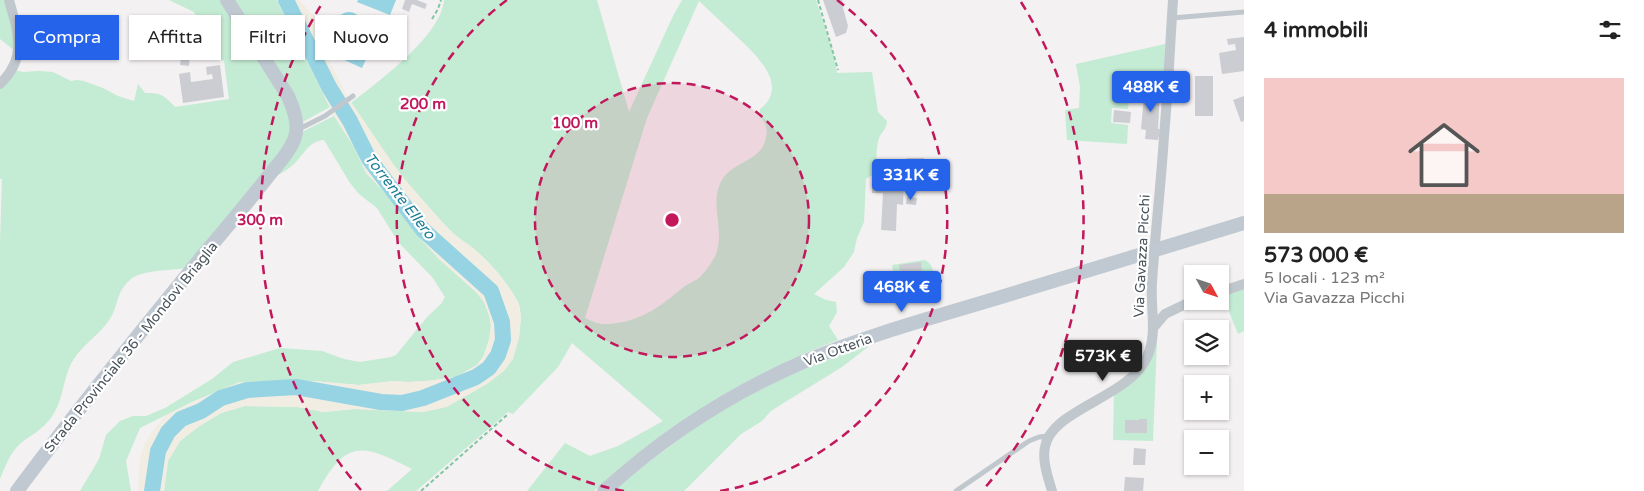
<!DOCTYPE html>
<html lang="it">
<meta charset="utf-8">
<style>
:root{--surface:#fff;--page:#f2f2f2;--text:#222;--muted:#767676;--accent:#2563eb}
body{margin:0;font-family:"Varela Round",sans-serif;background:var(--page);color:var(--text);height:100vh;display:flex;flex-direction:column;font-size:19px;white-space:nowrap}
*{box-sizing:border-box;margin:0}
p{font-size:16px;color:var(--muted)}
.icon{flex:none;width:28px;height:28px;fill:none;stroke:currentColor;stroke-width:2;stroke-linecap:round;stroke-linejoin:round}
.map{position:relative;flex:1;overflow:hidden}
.panel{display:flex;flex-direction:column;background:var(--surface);width:400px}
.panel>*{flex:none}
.hud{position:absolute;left:15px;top:15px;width:475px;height:45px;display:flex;gap:10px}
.needle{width:32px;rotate:130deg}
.tools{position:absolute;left:1184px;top:265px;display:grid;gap:10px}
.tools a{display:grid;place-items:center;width:45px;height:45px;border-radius:0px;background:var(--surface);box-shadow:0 1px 4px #0004;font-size:25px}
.price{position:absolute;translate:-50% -42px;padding:0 11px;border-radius:5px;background:var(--accent);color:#fff;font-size:16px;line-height:32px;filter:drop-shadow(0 1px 2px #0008)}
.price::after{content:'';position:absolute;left:50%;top:30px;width:15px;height:11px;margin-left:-8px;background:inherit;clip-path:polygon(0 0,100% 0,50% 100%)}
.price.current{background:#222;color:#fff}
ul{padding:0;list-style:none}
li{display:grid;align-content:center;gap:10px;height:265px;padding:0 20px}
li span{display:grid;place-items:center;height:155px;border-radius:0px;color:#555}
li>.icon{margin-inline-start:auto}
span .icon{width:90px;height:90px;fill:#fffc;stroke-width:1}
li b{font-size:21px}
h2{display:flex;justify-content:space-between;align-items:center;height:60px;padding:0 20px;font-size:21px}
.tag{padding:0 18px;border-radius:0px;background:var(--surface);box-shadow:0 1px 4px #0004;font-size:18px;line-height:45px}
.tag.current{background:var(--accent);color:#fff}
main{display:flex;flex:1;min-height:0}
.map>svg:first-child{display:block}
.green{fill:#c4ebd3;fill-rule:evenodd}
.sand{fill:#f2ede3}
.water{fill:#96d3e3}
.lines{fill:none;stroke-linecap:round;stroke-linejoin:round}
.river{stroke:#96d3e3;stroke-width:16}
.building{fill:#cbcdd2}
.path{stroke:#80c6a3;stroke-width:2;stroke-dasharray:4 2.5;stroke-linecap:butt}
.lane{stroke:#c0c8ce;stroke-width:5}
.street{stroke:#c0c8ce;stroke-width:10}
.secondary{stroke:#c0c9d2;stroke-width:14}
.ring{fill:none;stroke:#c2185b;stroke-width:2.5;stroke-dasharray:9 6}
.labels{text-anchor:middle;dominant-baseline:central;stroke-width:4.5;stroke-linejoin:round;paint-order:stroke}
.street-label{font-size:14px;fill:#4a545c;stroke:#fff}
.water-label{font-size:15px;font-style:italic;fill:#1b7d96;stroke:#fff}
.centre{fill:#c2185b;stroke:#fff;stroke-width:2.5}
.ring-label{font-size:15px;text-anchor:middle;font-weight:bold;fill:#c2185b;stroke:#fff;stroke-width:4.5;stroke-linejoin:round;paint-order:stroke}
</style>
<main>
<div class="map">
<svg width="1244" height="491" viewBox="0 0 1244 491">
<rect width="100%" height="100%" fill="#f3f1f1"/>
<g class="green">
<polygon points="0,0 6,0 16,52 0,39"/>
<path d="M169,0H221L289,110L290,133L285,145L261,177L185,268C170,271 142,269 130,280C116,292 119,303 111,317C100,336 80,345 70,366C62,384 63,403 50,419C42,430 31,435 21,443C10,452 5,467 0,479V241L2,179H0V86L14,70L23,72L39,71L53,72L71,81L77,80L84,81L103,88L118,96L134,101L138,84L145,93C161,93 164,95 175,107L229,99L224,61L217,58L194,12Z"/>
<polygon points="234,0 277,0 330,107 301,123"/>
<path d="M444,0H597L629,112L673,16L682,0H816L833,52L837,73L872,72L878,112L887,121C887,129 882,131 879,138C875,149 878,162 874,174L866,179L864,222L857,238L854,252L844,267L814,294L826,300L836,302L837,312L829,326L838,340C748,374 665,425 594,491H527L565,443L590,456L618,446L663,421L572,343L558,367L513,414L508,412L416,491H387L412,469C364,445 347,437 318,491H164L168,461L180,441L198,427L221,413L245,406L297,407L324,412L354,409L424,412L519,338C520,325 523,311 517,300C506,281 490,262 473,248C465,242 456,237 449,229C411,192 380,147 351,103C379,81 441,36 444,0ZM699,1C710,12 722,22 733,33C752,51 792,85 760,109V116C765,122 768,128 766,137C762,162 734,160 722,180C709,203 724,227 717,251C715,259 706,271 700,277C696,281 689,283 684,287C678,291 672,297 666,301C649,315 624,325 603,324C597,324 590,320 585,318L647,118Z"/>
<polygon points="1165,44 1164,75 1131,85 1128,109 1112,108 1111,123 1128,125 1127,144 1067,140 1065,110 1079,108 1080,87 1076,64"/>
<path d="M334,116L354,147L366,173L388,196L418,236L439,259L476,292L484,302L489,315L491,325L490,337L483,357L477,365L456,377L427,381L408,382L393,381L359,385L313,381L240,382L192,402L140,428L126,461L131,491H80L99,459L106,435L120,421L133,416H146L165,408L212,379L233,362L280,348L322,351L344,359L360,362L391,357L396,355L428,316L441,304L445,297L432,277L399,243L377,208L359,194L350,183L324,140C309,141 304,154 295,163C290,168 284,172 278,175L302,132Z"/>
<path d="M924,260C934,263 934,276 936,285L896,290L892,265Z"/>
<polygon points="1244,287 1244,331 1238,334 1222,295"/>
<polygon points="1157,341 1153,441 1113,440 1114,394 1154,350"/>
<path d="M873,343L842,367L782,404L771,411L762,421L741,434L684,491H613C659,453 707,416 760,389C797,371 834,357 873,343Z"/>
</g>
<polygon class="sand" points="277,0 299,0 313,15 328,58 347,96 400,174 450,231 474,249 499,274 518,302 521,317 519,338 513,359 504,371 487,384 447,407 424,412 354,409 324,412 297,407 245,406 221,413 198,427 180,441 168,461 164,491 138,491 140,457 145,443 153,430 165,416 218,391 240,382 252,382 313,381 359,385 393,381 408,382 427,381 456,377 477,365 483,357 488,346 491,325 489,315 484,302 476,292 439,259 418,236 388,196 366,173 354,147 334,116"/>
<g class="water">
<polygon points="358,0 396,0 390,15 357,2"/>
<circle cx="349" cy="25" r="13"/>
<circle cx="380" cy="38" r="12"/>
<polygon points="345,45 368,55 362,68 340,58"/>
</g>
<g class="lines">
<polyline class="river" points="152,491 158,451 168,432 181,419 201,411 221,398 247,390 296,387 381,402 402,403 423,398 476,377 489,368 498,355 503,340 502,322 491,291 423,230 369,159 350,121 329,87 286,0"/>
</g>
<g class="building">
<polygon points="405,0 417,0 427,4 425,9 412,4 409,12 402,9"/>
<polygon points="823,0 842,0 843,3 842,4 848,26 846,33 836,37"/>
<polygon points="1244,37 1244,71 1222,74 1219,53 1236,50 1235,44 1228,45 1227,39"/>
<polygon points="206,39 214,58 208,60 202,40"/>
<polygon points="182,48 190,48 189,66 180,65"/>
<polygon points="220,65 224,97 183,103 179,74 190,72 191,82 213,79 212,74 207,75 206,67"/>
<rect x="1195" y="76" width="18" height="40"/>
<rect x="1115" y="77" width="10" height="7"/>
<polygon points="1145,85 1155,86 1154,91 1160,91 1158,129 1160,129 1158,140 1145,139 1146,130 1141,129"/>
<polygon points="1244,96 1244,121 1241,122 1233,100"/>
<polygon points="1114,110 1131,112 1130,123 1113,122"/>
<rect x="907" y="158" width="17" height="21"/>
<polygon points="884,163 892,164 892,172 883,172"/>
<polygon points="884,178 904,179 903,205 897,204 896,231 881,230 883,193 872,193 872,183 884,183"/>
<polygon points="907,197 917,198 916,205 906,204"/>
<polygon points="921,262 923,283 914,285 913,277 901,279 899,265"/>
<polygon points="1139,419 1147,419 1147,433 1125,433 1125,420 1139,420"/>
<polygon points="1134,448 1146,449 1145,465 1133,465"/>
<polygon points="1125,477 1144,478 1143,491 1124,491"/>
</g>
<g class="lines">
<g class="path">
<polyline points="818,0 838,70"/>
<polyline points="432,19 438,9 441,0"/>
<polyline points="421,491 507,415"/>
</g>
<g class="lane">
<polyline points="1172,18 1244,12"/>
<polyline points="297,130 325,116 353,96"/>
<polyline points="956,491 1029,441 1039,437 1048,436"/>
</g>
<g class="street">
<path d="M0,84C28,57 18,33 9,0"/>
<polyline points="1220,292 1244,284"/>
<polyline points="1153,328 1165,314 1192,301"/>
<path d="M1052,491C1048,477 1042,461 1045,447C1051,409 1129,398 1147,357C1158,334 1150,307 1152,283C1155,234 1161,185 1164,136C1168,91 1170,45 1173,0"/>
</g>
<g class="secondary">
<path d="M17,491C77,410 141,331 205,253C227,227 249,201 270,174C278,164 289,153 294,140C300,126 294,110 288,96L227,0"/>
<path d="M604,491C662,438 731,393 803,362C867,335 935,317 1001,297C1082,273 1163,248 1244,223"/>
</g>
</g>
<circle cx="672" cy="220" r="137" fill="#c2185b" fill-opacity=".12"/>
<g class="ring">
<circle cx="672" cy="220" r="137"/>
<path d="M624 491A275 275 0 0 1 507 0M837 0A275 275 0 0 1 720 491"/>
<path d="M361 490A412 412 0 0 1 323 2M1021 2A412 412 0 0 1 983 490"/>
</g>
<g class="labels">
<g class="street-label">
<text transform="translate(1142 256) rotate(-87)">Via Gavazza Picchi</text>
<text transform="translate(131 347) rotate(-51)">Strada Provinciale 36 - Mondovì Briaglia</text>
<text transform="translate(838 350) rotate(-20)">Via Otteria</text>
</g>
<g class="water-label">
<text transform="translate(400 196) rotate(52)">Torrente Ellero</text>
</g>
</g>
<circle cx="672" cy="220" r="8" class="centre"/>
<g class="ring-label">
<text x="423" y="109">200 m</text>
<text x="575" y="128">100 m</text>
<text x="260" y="225">300 m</text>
</g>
</svg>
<div class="tools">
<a><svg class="needle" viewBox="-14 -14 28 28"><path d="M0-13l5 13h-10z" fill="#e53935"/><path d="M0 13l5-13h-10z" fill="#767676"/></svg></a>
<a><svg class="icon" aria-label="layers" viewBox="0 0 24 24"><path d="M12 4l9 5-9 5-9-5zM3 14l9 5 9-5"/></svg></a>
<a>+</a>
<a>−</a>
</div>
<b class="price" style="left:1151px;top:113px">488K €</b>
<b class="price" style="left:911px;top:201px">331K €</b>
<b class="price" style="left:902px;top:313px">468K €</b>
<b class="price current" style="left:1103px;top:382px">573K €</b>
<div class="hud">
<a class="tag current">Compra</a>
<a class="tag">Affitta</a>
<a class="tag">Filtri</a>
<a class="tag">Nuovo</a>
</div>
</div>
<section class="panel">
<h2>4 immobili<svg class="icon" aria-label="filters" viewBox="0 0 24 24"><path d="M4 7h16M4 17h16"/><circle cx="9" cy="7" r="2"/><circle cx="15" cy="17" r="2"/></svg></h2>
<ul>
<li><span style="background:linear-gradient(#f6c9c9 75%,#b9a48a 0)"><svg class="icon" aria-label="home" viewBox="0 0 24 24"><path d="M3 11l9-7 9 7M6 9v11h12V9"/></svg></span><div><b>573 000 €</b><p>5 locali · 123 m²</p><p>Via Gavazza Picchi</p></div></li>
</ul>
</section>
</main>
